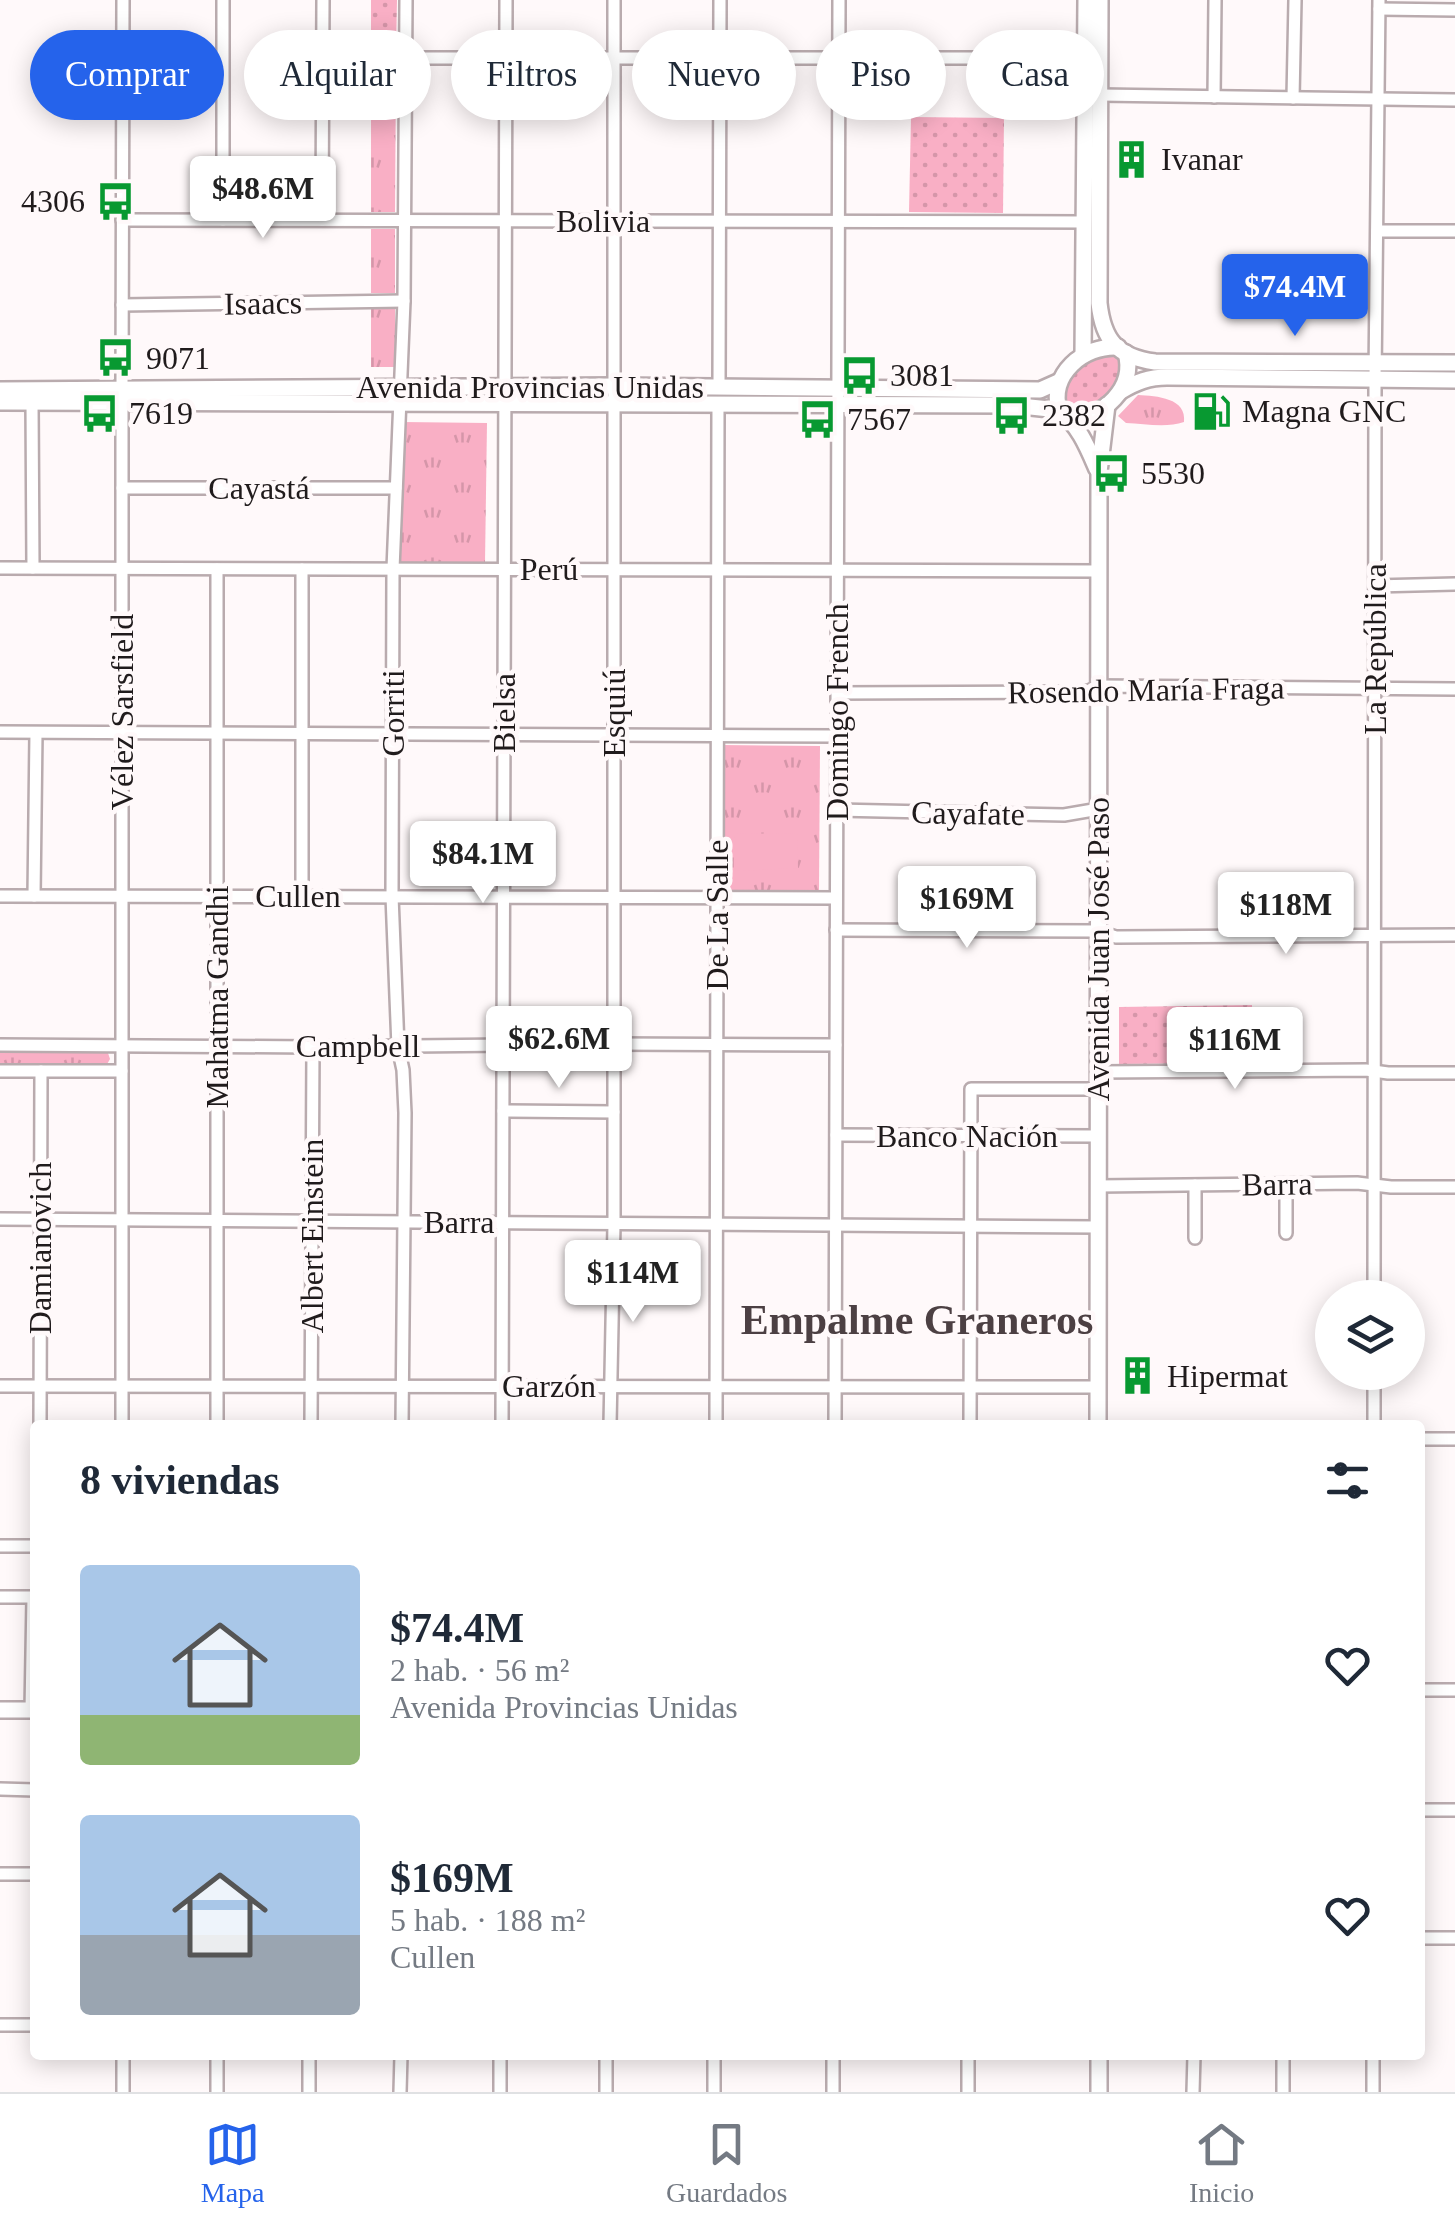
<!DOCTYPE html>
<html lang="es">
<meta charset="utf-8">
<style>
:root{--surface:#fff;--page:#f6f6f7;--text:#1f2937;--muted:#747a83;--line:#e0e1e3;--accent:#2563eb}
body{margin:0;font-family:Georgia,serif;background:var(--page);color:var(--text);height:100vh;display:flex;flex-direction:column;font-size:38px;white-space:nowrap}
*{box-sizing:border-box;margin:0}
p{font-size:32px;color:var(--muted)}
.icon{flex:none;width:55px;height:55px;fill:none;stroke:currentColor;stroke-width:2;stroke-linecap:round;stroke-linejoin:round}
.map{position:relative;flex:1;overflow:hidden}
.panel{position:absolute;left:30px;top:1420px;width:1395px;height:640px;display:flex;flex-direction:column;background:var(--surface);border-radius:10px;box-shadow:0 5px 25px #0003}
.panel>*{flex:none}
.top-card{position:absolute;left:30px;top:30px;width:1395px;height:90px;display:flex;gap:20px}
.fabs{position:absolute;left:1315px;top:1280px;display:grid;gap:20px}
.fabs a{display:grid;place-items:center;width:110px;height:110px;border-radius:50%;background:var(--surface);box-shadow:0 5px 25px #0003;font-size:50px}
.price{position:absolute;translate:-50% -85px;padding:0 22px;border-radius:10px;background:#fff;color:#222;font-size:32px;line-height:65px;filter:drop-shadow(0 2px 5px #0008)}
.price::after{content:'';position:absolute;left:50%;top:60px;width:30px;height:22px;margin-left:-15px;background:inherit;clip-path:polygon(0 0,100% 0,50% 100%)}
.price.on{background:var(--accent);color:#fff}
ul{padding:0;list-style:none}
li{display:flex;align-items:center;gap:30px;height:250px;padding:0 50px}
li span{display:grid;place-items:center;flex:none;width:280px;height:200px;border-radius:10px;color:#555}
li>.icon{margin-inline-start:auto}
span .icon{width:120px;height:120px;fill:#fffc;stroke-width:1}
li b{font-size:42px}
h2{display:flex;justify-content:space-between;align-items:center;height:120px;padding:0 50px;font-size:42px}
.tag{padding:0 35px;border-radius:45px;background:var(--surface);box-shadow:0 5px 25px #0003;font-size:35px;line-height:90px}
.tag.on{background:var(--accent);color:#fff}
.menu{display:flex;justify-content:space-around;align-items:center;height:140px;border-top:2px solid var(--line);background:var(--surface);font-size:28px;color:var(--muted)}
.menu a{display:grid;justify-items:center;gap:5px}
.menu .on{color:var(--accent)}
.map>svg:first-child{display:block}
.grass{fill:url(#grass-tufts)}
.park{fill:url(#park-dots)}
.pitch{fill:#f9afc5}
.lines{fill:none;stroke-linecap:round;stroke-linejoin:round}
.minor-casing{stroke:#b9abae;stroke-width:16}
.secondary-casing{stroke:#b9abae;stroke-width:20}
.minor{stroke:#fff;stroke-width:11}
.secondary{stroke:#fff;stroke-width:15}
.labels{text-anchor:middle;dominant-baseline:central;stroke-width:9;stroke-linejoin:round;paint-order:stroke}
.poi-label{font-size:32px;fill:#201b1c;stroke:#fff9fa;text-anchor:start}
.street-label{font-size:32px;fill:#201b1c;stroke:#fff9fa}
.district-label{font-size:42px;font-weight:bold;fill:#4c4043;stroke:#fff9fa}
</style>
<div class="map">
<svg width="1455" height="2092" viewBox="0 0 1455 2092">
<defs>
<pattern id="grass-tufts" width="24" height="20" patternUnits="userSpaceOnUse" patternTransform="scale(2.5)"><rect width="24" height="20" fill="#f9afc5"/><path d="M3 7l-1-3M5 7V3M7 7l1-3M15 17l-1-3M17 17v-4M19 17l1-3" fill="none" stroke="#d596a9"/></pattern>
<pattern id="park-dots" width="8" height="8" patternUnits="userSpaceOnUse" patternTransform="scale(2.5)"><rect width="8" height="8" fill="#f9afc5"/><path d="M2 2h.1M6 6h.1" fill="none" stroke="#d596a9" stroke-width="1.8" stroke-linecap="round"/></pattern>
</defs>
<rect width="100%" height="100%" fill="#fff9fa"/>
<g class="grass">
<polygon points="371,66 396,66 395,212 371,212"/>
<rect x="371" y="229" width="24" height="64"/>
<polygon points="371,308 395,309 395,367 371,367"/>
<path d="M1138,395C1157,396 1187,398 1184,422C1167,428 1145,424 1126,423L1118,416Z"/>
<polygon points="403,422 487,423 485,563 400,564"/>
<polygon points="722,745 820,746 819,891 723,890"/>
<polygon points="0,1050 107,1050 110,1059 106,1066 0,1066"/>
</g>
<g class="park">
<polygon points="371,0 397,0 396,50 371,50"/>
<polygon points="911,117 1004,118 1003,213 909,212"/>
<path d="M1101,354C1104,354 1115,353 1118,355C1135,367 1106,397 1096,404C1089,409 1081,410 1072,412L1064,407V385L1087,361Z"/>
<polygon points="1252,1005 1253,1063 1119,1064 1119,1007"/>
</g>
<polygon class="pitch" points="797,833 798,868 736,871 734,834"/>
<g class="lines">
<defs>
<g id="minor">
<polyline points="1379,9 1455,10"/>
<polyline points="405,58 1086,58 1090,62"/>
<polyline points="1100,95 1455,100"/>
<polyline points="1214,97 1215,0"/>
<polyline points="1293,98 1295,0"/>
<polyline points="122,220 1085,222"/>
<polyline points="223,220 223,0"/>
<polyline points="322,220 323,0"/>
<polyline points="1377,231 1455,231"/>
<polyline points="122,305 404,301"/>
<polyline points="719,387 720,0"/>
<polyline points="122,390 123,0"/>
<polyline points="32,402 33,568"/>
<polyline points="122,403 122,1425"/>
<polyline points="122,488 396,488"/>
<polyline points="0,568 1099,571"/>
<polyline points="217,569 217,1425"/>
<polyline points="302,569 302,896"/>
<polyline points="1375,586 1455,584"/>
<polyline points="837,693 1075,692 1089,691 1099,686 1455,689"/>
<polyline points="0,732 837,736"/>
<polyline points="837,810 1064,815 1099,809"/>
<polyline points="0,896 836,898"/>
<polyline points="34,896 36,733"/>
<polyline points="836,930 1098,931 1116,937 1455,935"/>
<polyline points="0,1045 313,1047 614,1044 836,1045"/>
<polyline points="0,1071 122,1071"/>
<polyline points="1099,1072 1366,1070 1388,1073 1455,1073"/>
<polyline points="503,1111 614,1112"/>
<polyline points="836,1135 1098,1136"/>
<polyline points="1098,1186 1357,1183 1391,1187 1455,1187"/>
<polyline points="0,1219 1098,1227"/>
<polyline points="1286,1233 1286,1184"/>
<polyline points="1195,1238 1195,1185"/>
<polyline points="1374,1298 1375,379 1379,0"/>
<polyline points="0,1386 1098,1387"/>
<polyline points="40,1425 41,1071"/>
<polyline points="311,1425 313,1047"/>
<polyline points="402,1425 405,1113 403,1070 398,1047 392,896 393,569 404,301 406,0"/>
<polyline points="502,1425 506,0"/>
<polyline points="610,1425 614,1224 614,0"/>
<polyline points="716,1425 718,404"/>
<polyline points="835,1425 839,0"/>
<polyline points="970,1425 971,1089 1098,1089"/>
<polyline points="1374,1425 1374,1372"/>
<polyline points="1420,1439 1455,1439"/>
<polyline points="0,1546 35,1546"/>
<polyline points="0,1597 35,1597"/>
<polyline points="1420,1690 1455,1690"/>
<polyline points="31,1710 33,1597"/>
<polyline points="0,1789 35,1790"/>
<polyline points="1420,1810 1455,1810"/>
<polyline points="0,1874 35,1874"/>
<polyline points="1420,1938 1455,1938"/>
<polyline points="0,2025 35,2025"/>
<polyline points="123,2092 123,2055"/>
<polyline points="217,2092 217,2055"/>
<polyline points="309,2092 309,2055"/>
<polyline points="400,2092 401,2055"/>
<polyline points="500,2092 500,2055"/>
<polyline points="606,2092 606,2055"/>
<polyline points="714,2092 714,2055"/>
<polyline points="833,2092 833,2055"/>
<polyline points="968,2092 968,2055"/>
<polyline points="1193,2092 1194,2055"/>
<polyline points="1283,2092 1283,2055"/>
<polyline points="1373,2092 1373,2055"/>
</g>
<g id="secondary">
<path d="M1100,0L1099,303C1103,340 1117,357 1155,362L1455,363"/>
<polyline points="1083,355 1086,0"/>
<polyline points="0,390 614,386 1040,390 1058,382"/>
<path d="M1121,391C1136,382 1149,377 1167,377L1455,380"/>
<polyline points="0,402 1012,405 1059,410"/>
<path d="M1070,419C1103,418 1136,388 1126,353"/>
<path d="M1097,469C1087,446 1079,426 1059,410C1049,375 1083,345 1118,347"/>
<polyline points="1098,1425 1099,472 1107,405"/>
<polyline points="0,1710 35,1710"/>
<polyline points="1099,2055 1099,2092"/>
</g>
</defs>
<use href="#minor" class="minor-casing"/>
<use href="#secondary" class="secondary-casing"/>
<use href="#minor" class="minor"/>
<use href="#secondary" class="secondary"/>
</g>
<defs>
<symbol id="building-bare" viewBox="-9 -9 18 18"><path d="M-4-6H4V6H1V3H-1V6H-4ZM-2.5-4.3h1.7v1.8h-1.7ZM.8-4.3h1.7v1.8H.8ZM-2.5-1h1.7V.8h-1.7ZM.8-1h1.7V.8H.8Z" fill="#089931" stroke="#fff9fa" stroke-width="2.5" paint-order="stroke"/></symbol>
<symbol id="bus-bare" viewBox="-9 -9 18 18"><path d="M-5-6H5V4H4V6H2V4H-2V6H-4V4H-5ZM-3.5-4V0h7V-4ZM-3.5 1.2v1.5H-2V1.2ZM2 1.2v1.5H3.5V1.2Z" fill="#089931" stroke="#fff9fa" stroke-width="2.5" paint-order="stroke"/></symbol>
<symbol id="fuel-bare" viewBox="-9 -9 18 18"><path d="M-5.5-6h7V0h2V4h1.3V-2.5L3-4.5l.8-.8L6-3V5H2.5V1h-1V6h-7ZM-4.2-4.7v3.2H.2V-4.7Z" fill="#089931" stroke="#fff9fa" stroke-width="2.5" paint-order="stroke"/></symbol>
</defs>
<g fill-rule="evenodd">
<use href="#building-bare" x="1104" y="132" width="55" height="55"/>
<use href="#bus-bare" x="88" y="174" width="55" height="55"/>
<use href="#bus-bare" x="88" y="330" width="55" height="55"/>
<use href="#bus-bare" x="832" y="348" width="55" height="55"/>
<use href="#fuel-bare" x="1184" y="384" width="55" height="55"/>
<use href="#bus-bare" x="72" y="386" width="55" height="55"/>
<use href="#bus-bare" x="984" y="388" width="55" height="55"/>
<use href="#bus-bare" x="790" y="392" width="55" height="55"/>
<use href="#bus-bare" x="1084" y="446" width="55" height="55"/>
<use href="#building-bare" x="1110" y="1348" width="55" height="55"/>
</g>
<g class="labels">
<g class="poi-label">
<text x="1161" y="159">Ivanar</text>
<text x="85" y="201" text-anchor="end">4306</text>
<text x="146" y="358">9071</text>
<text x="890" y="375">3081</text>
<text x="1242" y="411">Magna GNC</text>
<text x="129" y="413">7619</text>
<text x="1042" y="415">2382</text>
<text x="847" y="419">7567</text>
<text x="1141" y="473">5530</text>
<text x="1167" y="1376">Hipermat</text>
</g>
<g class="street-label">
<text x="603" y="221">Bolivia</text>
<text transform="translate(263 303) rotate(-1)">Isaacs</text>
<text x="530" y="387">Avenida Provincias Unidas</text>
<text x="259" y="488">Cayastá</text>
<text x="549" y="569">Perú</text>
<text transform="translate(1375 649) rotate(-90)">La República</text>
<text transform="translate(1146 690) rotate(-1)">Rosendo María Fraga</text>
<text transform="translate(122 712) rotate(-90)">Vélez Sarsfield</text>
<text transform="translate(837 712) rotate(-90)">Domingo French</text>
<text transform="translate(393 713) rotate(-90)">Gorriti</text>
<text transform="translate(504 713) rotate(-90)">Bielsa</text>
<text transform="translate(614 713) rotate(-90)">Esquiú</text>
<text transform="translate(968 813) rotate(1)">Cayafate</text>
<text x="298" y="896">Cullen</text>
<text transform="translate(717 915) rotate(-90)">De La Salle</text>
<text transform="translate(1098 949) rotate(-90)">Avenida Juan José Paso</text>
<text transform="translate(217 997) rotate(-90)">Mahatma Gandhi</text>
<text x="358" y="1046">Campbell</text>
<text x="967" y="1136">Banco Nación</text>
<text transform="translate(1277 1184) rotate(-1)">Barra</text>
<text x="459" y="1222">Barra</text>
<text transform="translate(312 1236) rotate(-90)">Albert Einstein</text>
<text transform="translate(40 1248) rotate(-90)">Damianovich</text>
<text x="549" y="1386">Garzón</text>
</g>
<g class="district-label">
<text x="917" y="1320">Empalme Graneros</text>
</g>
</g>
</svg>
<div class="fabs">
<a><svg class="icon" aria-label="layers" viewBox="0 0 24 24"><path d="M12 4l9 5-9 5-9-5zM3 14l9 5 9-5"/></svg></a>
</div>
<b class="price" style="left:263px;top:241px">$48.6M</b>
<b class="price on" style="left:1295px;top:339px">$74.4M</b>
<b class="price" style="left:483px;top:906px">$84.1M</b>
<b class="price" style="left:967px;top:951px">$169M</b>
<b class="price" style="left:1286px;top:957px">$118M</b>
<b class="price" style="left:559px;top:1091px">$62.6M</b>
<b class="price" style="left:1235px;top:1092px">$116M</b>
<b class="price" style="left:633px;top:1325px">$114M</b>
<div class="top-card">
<a class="tag on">Comprar</a>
<a class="tag">Alquilar</a>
<a class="tag">Filtros</a>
<a class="tag">Nuevo</a>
<a class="tag">Piso</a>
<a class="tag">Casa</a>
</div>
<section class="panel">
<h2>8 viviendas<svg class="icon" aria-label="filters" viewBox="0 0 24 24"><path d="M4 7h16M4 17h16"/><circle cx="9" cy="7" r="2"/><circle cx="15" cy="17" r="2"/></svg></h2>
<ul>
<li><span style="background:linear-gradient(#a9c7e8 75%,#8fb573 0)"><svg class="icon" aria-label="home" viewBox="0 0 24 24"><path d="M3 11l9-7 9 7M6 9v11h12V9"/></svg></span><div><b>$74.4M</b><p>2 hab. · 56 m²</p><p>Avenida Provincias Unidas</p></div><svg class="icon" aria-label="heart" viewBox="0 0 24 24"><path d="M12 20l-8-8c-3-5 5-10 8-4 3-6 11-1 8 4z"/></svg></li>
<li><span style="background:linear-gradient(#a9c7e8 60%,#9aa5b1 0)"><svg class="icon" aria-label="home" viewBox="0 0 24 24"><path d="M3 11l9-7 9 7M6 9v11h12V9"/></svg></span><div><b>$169M</b><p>5 hab. · 188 m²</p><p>Cullen</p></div><svg class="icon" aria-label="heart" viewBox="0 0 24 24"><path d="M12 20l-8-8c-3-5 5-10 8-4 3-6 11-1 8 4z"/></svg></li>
</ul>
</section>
</div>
<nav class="menu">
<a class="on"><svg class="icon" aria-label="map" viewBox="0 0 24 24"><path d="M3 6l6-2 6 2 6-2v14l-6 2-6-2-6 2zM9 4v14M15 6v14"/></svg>Mapa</a>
<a><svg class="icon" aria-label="saved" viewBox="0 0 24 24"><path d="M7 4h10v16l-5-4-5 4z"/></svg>Guardados</a>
<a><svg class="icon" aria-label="home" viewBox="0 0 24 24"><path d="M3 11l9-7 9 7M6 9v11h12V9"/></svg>Inicio</a>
</nav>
